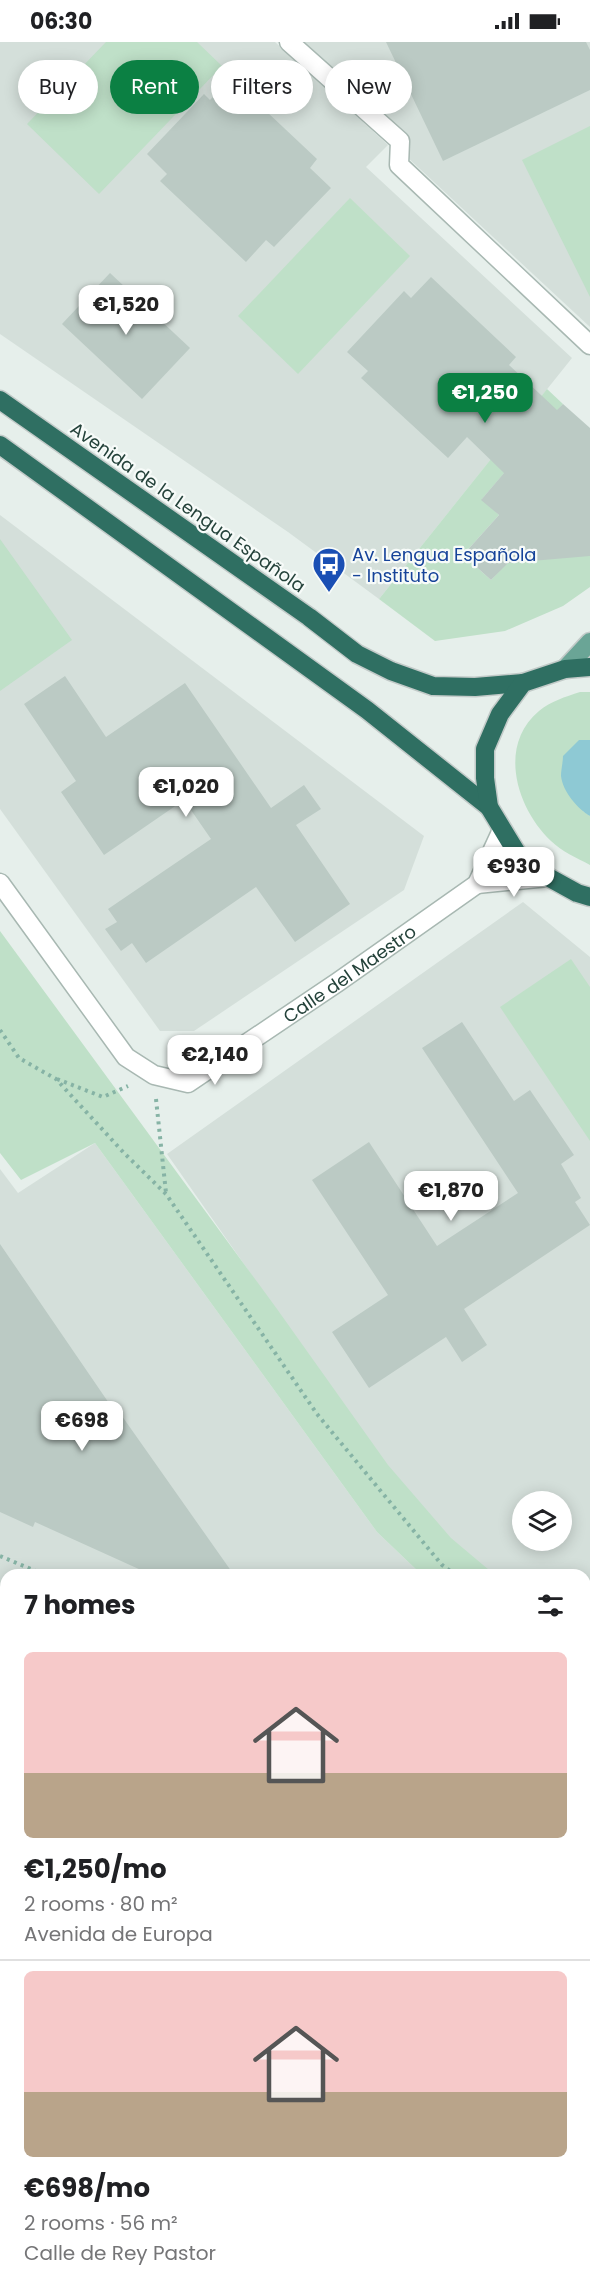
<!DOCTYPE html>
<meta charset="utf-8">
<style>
:root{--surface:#fff;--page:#f6f6f6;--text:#202124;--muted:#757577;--line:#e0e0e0;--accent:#0b8043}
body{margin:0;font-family:Poppins,sans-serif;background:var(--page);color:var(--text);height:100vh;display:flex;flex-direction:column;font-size:22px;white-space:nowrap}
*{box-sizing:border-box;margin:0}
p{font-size:20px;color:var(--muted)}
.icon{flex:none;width:33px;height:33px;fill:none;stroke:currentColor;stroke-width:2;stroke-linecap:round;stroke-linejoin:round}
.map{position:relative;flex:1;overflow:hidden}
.side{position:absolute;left:0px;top:1527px;width:591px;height:722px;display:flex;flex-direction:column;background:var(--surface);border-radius:18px 18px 0 0;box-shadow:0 3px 15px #0003}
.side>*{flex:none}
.guide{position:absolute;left:18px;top:18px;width:555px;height:54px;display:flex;gap:12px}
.controls{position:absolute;left:512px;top:1449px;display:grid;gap:12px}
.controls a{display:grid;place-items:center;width:60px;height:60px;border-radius:50%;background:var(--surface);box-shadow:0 3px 15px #0003;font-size:30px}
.price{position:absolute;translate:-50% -51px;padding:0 14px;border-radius:12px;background:#fff;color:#222;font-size:20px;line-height:39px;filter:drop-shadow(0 2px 3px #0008)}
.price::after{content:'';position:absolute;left:50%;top:36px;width:18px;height:14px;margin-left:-9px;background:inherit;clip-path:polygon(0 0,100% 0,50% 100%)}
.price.on{background:var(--accent);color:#fff}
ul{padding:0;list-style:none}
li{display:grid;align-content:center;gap:12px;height:318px;padding:0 24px}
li+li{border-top:2px solid var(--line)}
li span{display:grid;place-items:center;height:186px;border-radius:9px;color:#555}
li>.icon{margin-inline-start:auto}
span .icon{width:108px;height:108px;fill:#fffc;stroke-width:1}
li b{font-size:26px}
h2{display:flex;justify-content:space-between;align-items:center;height:72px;padding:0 24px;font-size:26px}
.tag{padding:0 21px;border-radius:27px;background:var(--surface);box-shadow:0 3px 15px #0003;font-size:21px;line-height:54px}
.tag.on{background:var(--accent);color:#fff}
.status{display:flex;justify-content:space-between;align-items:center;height:42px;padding:0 30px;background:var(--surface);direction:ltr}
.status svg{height:16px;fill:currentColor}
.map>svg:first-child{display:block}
.built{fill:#d4dfda;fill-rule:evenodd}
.green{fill:#bfe0c8}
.water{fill:#8ec9d4}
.building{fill:#bbcac4}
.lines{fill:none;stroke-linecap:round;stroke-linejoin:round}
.minor-casing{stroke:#a8b8b2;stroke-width:21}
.major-casing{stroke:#c2cac8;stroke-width:21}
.highway-casing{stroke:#c2cac8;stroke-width:21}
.path{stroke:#86b3a5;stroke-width:4;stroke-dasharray:3 4.5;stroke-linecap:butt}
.minor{stroke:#fff;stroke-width:18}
.major{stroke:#6aa596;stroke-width:18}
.highway{stroke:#2f6f62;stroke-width:18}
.labels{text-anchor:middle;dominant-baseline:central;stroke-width:4.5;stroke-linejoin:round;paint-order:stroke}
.street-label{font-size:18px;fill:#24423a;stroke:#f7fbf9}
.transit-label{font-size:18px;fill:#164399;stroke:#f7fbf9;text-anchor:start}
</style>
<div class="status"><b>06:30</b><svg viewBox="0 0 49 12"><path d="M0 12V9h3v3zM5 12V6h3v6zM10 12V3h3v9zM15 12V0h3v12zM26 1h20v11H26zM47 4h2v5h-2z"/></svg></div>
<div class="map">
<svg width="590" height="2248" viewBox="0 0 590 2248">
<rect width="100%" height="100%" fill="#e6efeb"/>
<g class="built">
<polygon points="0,0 275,0 388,103 366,125 572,316 379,557 288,490 0,292"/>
<polygon points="297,0 590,0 590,285 406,114"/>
<polygon points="0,473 424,794 404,848 194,989 160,989 0,767"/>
<path d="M523,860L590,915V1595L585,1593V1533H491L450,1498L372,1405L167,1112ZM522,1460H561V1498H522Z"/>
<polygon points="95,1101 377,1490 422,1533 6,1533 6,2242 585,2242 585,1816 590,1818 590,2248 0,2248 0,1127 18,1151"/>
<polygon points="585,1644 590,1647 590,1767 585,1785"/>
</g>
<g class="green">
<polygon points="106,0 197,0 222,24 99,152 27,82"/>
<polygon points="590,84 590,255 522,118"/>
<polygon points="350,156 410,214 298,332 238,274"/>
<polygon points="547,347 563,362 482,457 499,473 463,513 491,538 522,505 590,514 590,545 563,564 505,589 435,599 379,557"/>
<polygon points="0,497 72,598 0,649"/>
<path d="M580,650H590V698H579L583,769L590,774V823C577,816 561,809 551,799C517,767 497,704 539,669C551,659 565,655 580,650Z"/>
<polygon points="0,889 277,1267 388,1423 451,1496 495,1533 422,1533 377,1490 95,1101 21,1138 0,1111"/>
<polygon points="571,917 590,945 590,1099 500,965"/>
<polygon points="585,1594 590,1597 590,1647 585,1644"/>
</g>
<path class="water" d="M579,698H590V774C577,766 563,750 561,734C561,728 563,720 563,714Z"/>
<g class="building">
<polygon points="386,0 586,0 590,8 590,48 443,119"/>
<polygon points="231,36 317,117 310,126 331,146 274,205 266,198 246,220 160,139 167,132 147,112 204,52 210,58"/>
<polygon points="110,231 190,306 142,357 62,282"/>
<polygon points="431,235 516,315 509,323 557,368 563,362 590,386 590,514 508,521 491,538 463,513 499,473 481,458 504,431 467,395 448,416 361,336 368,329 347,310 404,249 411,256"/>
<polygon points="65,634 106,695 185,641 271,766 304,743 321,767 296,783 350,862 295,900 256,845 146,921 132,901 121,909 105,887 117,880 108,867 211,797 184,758 104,813 61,750 76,739 24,662"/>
<polygon points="462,980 514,1059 530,1048 574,1113 561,1122 581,1156 575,1160 590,1183 464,1267 487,1303 462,1320 446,1295 369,1346 332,1290 388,1253 312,1138 369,1100 437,1204 518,1151 422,1006"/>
<polygon points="0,1202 115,1370 117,1367 234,1533 152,1533 35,1480 33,1485 0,1470"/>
</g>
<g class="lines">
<defs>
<g id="minor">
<polyline points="289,0 400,99 399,123 590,303"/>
<path id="s1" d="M0,841L126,1015L154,1033L188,1041L338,940L477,842L502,788"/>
<polyline points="477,842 548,835"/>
<polyline points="0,1556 6,1558"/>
<polyline points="0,1599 6,1592"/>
<polyline points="585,1803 590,1805"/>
<polyline points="0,2215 6,2217"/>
<polyline points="65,2242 78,2248"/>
</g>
<polyline id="major" points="565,627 590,600"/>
<g id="highway">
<polyline points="0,358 309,575 357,612 391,629 433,644 475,645 523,641"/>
<polyline points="0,403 367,668 489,765"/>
<polyline points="590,625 565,627 523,641 500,672 485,707 485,736 489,765 520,816 548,835 577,851 590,855"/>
</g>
</defs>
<use href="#minor" class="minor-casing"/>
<use href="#major" class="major-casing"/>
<use href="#highway" class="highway-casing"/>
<g class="path">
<polyline points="0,988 19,1016 56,1037 124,1111 166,1152 317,1372 442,1523 456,1533"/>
<polyline points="57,1037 103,1055 128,1044"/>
<polyline points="156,1057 166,1151"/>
<polyline points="0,1514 45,1533"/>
<polyline points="585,1632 590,1637"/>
<polyline points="585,1761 590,1763"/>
<polyline points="585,1846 590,1848"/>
</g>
<use href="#minor" class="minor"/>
<use href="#major" class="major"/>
<use href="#highway" class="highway"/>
</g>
<defs>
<symbol id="bus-pin" viewBox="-11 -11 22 30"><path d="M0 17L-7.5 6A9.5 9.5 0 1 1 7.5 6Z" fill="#1a4fb4" stroke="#f7fbf9"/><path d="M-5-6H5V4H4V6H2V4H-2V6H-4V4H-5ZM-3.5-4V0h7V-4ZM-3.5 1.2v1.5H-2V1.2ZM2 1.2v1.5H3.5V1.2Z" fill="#fff"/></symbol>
</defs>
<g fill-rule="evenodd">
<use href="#bus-pin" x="310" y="503" width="38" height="52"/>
</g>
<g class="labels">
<g class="street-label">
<text transform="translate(188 465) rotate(35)">Avenida de la Lengua Española</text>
<text stroke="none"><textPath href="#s1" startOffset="478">Calle del Maestro</textPath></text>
</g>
<g class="transit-label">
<text x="352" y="512">Av. Lengua Española<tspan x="352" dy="21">- Instituto</tspan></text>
</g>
</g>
</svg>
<div class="controls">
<a><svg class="icon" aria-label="layers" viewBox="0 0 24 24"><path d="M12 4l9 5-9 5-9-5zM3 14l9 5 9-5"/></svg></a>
</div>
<b class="price" style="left:126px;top:294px">€1,520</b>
<b class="price on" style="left:485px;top:382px">€1,250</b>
<b class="price" style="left:186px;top:776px">€1,020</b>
<b class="price" style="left:514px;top:856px">€930</b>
<b class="price" style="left:215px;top:1044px">€2,140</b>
<b class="price" style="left:451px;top:1180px">€1,870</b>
<b class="price" style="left:82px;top:1410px">€698</b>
<div class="guide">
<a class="tag">Buy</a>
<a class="tag on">Rent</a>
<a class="tag">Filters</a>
<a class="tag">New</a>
</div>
<section class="side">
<h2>7 homes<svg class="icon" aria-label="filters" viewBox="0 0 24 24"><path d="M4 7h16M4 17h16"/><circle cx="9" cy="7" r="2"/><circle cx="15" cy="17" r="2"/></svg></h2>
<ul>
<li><span style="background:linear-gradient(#f6c9c9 65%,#b9a48a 0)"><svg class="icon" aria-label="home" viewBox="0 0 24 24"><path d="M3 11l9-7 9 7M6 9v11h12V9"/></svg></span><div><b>€1,250/mo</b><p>2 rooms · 80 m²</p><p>Avenida de Europa</p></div></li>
<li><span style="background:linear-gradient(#f6c9c9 65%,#b9a48a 0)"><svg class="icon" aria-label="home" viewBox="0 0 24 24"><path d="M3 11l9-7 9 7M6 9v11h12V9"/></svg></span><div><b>€698/mo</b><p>2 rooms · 56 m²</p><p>Calle de Rey Pastor</p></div></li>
</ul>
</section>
</div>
